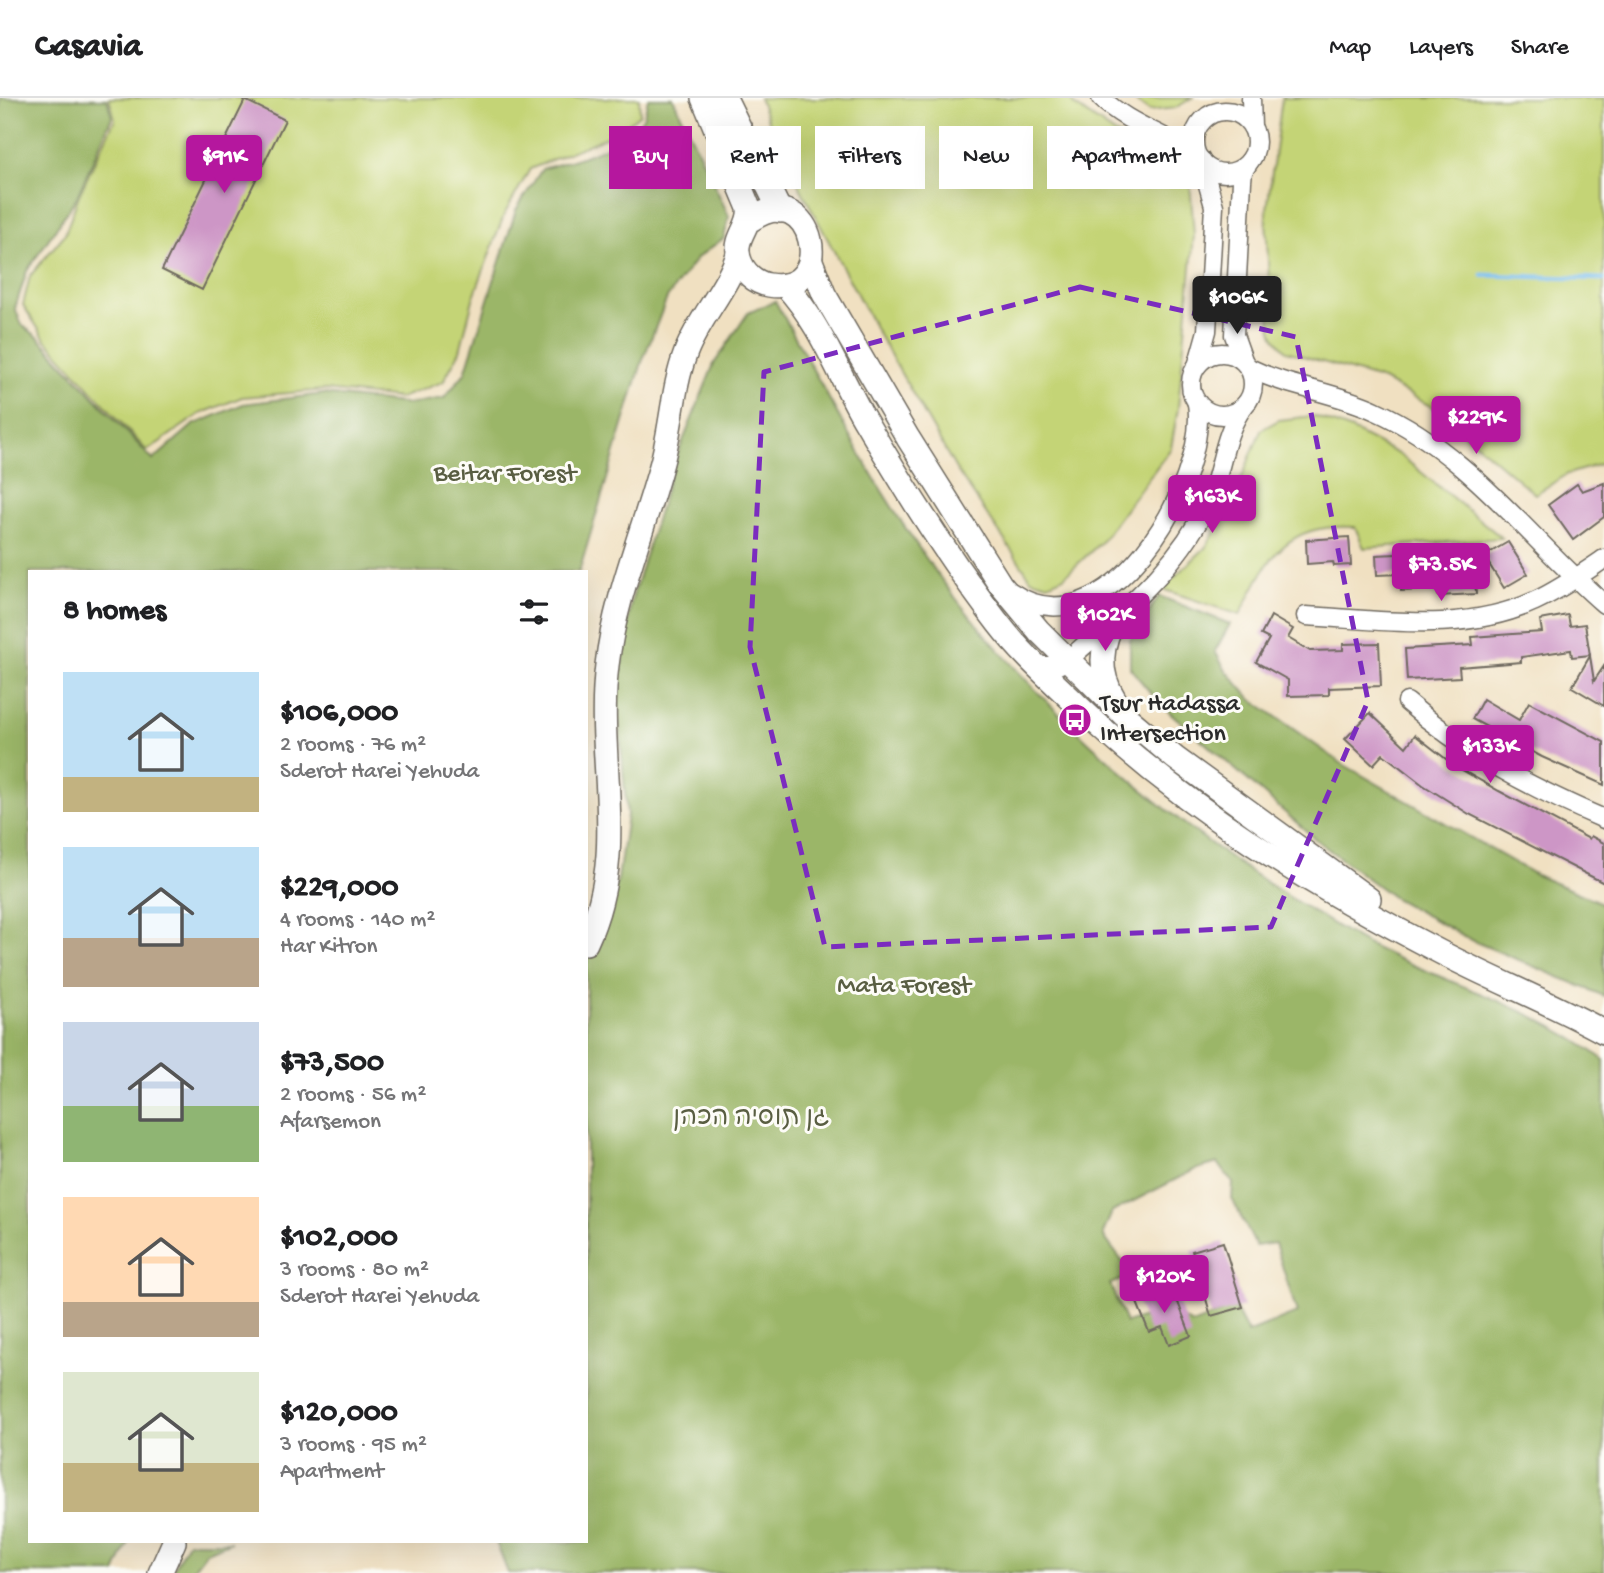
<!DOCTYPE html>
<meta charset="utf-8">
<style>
:root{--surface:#fff;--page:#f2f2f2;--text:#202124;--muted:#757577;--line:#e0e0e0;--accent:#b5179e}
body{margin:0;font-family:"Gochi Hand","Playpen Sans Hebrew",sans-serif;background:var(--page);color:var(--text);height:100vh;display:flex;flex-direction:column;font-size:26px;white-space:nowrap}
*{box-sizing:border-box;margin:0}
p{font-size:23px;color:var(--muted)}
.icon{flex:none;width:38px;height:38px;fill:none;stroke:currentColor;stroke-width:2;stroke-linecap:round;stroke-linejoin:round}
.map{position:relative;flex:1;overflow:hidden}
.side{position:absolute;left:28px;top:472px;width:560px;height:973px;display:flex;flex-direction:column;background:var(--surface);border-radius:0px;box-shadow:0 7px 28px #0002}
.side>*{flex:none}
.top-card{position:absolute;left:609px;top:28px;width:665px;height:63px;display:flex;gap:14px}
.price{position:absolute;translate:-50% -60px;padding:0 16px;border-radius:7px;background:var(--accent);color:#fff;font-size:23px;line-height:46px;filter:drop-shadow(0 2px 4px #0008)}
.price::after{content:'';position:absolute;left:50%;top:42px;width:21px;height:16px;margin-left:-10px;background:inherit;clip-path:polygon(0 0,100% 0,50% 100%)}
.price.active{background:#222;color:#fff}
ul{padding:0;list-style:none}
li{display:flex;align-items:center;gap:21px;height:175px;padding:0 35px}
li span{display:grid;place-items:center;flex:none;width:196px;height:140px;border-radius:0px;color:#555}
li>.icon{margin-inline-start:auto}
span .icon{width:84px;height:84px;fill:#fffc;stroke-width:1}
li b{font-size:30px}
h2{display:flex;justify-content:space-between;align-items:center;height:84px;padding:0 35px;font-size:30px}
.tag{padding:0 24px;border-radius:0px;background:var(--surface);box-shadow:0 7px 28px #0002;font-size:24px;line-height:63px}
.tag.active{background:var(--accent);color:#fff}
header{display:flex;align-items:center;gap:42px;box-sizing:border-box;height:98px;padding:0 35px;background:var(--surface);border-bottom:2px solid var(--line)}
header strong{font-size:33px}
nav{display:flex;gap:38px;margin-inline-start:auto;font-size:24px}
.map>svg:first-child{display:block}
.green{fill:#c4d476;stroke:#788050;stroke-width:2}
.forest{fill:#9bb667;stroke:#637049;stroke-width:2;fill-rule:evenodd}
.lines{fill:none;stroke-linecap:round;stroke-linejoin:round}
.stream{stroke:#76bdee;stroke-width:5}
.building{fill:#cd96c6}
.minor-casing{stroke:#706a60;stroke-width:21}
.major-casing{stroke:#706a60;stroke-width:26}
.minor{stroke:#fff;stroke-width:18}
.major{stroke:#fff;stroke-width:23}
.marked{fill:none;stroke:#7b2cbf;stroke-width:5;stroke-dasharray:14 9;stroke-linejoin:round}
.labels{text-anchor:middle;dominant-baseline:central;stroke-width:6;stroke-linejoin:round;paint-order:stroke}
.park-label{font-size:26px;fill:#595e42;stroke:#fdfcf7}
.poi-label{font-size:26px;fill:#2b2b2b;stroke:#fdfcf7;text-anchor:start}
</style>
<header>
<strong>Casavia</strong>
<nav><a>Map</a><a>Layers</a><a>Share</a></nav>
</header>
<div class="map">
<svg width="1604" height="1475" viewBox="0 0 1604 1475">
<rect width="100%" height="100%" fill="#fdfcf7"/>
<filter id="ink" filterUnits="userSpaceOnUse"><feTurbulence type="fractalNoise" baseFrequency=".0143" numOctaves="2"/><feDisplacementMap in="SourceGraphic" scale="14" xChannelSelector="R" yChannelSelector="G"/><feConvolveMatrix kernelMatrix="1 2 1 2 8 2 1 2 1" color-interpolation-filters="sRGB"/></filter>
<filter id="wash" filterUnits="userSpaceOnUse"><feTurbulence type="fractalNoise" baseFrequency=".00686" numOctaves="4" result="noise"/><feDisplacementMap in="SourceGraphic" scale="28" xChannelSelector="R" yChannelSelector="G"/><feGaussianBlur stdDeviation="1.57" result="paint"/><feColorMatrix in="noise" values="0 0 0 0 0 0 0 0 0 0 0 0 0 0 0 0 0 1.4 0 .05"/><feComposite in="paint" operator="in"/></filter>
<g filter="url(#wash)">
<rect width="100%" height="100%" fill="#f0e0c1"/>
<g class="green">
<polygon points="109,0 639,0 640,16 616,35 530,71 504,117 473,201 460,253 443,284 400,300 325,292 242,299 200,316 147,353 45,241 23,207 30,178 65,136 79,97 115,21"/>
<polygon points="759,0 1070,0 1074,7 1116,36 1181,64 1190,85 1194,137 1178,310 1171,350 1101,444 1064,479 1048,486 1031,481 956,371 875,230 778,48"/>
<polygon points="1131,0 1192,0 1175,10 1149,13"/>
<polygon points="1282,0 1604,0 1604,365 1568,376 1535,396 1434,310 1383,282 1286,253 1274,238 1271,228 1266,119"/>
<path d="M1313,318L1352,332L1400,357L1502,440L1364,450L1355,429C1283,425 1268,461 1240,517L1162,491L1205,450L1228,414L1261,332L1279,322Z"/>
</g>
<g class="forest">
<path d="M0,0L107,1L112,19L77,99L27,173L15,210L22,227L38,239L153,362L193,327L243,306L323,296L409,306L444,300L465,275L516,112L542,71C576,61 619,51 642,21C646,16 646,7 648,0H673L729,118L724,140L697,160L667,200L642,264L579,474H30V1444H129L115,1475H0Z"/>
<path d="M775,203C822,286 866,374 921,453C1013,586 1154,715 1291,800C1317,816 1344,834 1371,848C1449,887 1534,908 1604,962V1475H508L496,1444H586V867L618,781L627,717L617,602L631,504L672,370L714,266L748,215ZM1218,1065L1233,1085L1232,1101L1256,1148L1275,1145L1297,1215L1248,1235L1229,1198L1222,1214L1192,1226L1169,1211L1126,1225L1110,1186L1137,1176L1122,1163L1104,1139L1103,1135L1112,1114L1194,1072Z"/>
<polygon points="1159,498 1230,526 1215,553 1224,570 1251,601 1341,665 1536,777 1604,806 1604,898 1471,842 1394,800 1320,745 1159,605 1130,570 1130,542"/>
<polygon points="188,1444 231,1444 206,1454 190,1475 171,1475"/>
</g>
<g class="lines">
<polyline class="stream" points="1482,177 1604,181"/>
</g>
<g id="blocks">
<g class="building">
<polygon points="245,2 285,22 202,192 162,172"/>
<polygon points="1604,385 1604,419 1573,442 1548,407 1577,386 1582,393"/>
<polygon points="1349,439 1351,467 1334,468 1333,464 1307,466 1306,442"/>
<polygon points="1508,444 1528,476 1504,490 1484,458"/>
<polygon points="1418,455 1418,459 1473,455 1476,496 1438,498 1438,491 1401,493 1400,476 1377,477 1376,457"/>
<polygon points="1568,517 1570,528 1585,526 1590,557 1572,559 1571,552 1521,559 1521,564 1459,569 1460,579 1407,582 1405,551 1473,547 1472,539 1542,534 1540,522"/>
<polygon points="1271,518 1293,531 1288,540 1310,553 1343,552 1343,546 1379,545 1381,588 1329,590 1329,597 1288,598 1288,582 1256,564 1269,541 1261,537"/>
<polygon points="1590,558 1594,583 1604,568 1604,608 1572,589"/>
<polygon points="1483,601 1519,622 1529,604 1604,644 1604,687 1542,659 1472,621"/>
<polygon points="1370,615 1406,649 1415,637 1455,668 1499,693 1589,741 1591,738 1604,745 1604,785 1469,716 1423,687 1383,656 1373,667 1345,641"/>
<polygon points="1223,1144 1243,1209 1211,1218 1192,1153"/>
<polygon points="1172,1189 1191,1238 1169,1247 1162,1229 1149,1234 1136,1202"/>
</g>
</g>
</g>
<g filter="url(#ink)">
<use href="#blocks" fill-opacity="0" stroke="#706a60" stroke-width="2"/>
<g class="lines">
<defs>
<g id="minor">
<path d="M1101,0C1129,27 1168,37 1199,60"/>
<polyline points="1251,0 1252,29"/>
<circle cx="1225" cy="44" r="31"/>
<circle cx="1222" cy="286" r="31"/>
<polyline points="1243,262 1234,237 1242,83 1243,73 1253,58"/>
<polyline points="1198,265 1207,233 1214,108 1201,62"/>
<path d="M1249,270C1290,290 1336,294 1376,313C1468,354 1530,442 1604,506"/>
<path d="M1011,494C1105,559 1209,387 1197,305"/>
<path d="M1306,518C1382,522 1464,536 1535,503C1559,492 1582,476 1604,461"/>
<path d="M1037,568H1056L1068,562C1121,514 1181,468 1210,400C1223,369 1223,337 1243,309"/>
<path d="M1407,604C1468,657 1530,689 1604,721"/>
</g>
<g id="major">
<path d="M703,0L749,110C752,128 733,139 739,160C743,174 755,185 769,187C839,198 814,77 751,122"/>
<polyline points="725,0 780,113"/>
<polyline points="811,163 824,196 908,340 1000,486 1039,533 1124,617 1175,660 1369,801"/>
<path d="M785,187C820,224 840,280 866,324C906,393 949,461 998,525C1021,555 1050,581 1077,607C1185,710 1308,786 1440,854C1494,882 1551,905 1604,934"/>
<path d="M1115,602C1097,574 1100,547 1116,518"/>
<path d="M586,845C630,750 595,664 607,567C615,499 643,434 661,368C672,330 672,291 686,254C699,220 729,188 738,156"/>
<polyline points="160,1475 174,1444"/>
</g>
</defs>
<use href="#minor" class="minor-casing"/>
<use href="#major" class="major-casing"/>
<use href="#minor" class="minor"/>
<use href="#major" class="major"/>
</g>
</g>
<path class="marked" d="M1080,189L1296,239L1368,603L1271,829L825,849L750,549L764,274Z"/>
<defs>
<symbol id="bus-disc" viewBox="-11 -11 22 22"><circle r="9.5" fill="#b5179e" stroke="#fdfcf7"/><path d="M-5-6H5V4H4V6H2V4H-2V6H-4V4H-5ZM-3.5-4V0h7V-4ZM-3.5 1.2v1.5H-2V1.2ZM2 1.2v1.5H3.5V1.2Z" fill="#fff"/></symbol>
</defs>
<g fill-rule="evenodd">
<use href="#bus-disc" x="1056" y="603" width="38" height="38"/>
</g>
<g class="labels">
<g class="park-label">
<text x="505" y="377">Beitar Forest</text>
<text x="904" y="889">Mata Forest</text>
<text x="751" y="1021">גן תוסיה הכהן</text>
</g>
<g class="poi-label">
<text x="1100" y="607">Tsur Hadassa<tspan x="1100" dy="30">Intersection</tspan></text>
</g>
</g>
</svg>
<b class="price" style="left:224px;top:97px">$91K</b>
<b class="price active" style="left:1237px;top:238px">$106K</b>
<b class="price" style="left:1476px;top:358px">$229K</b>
<b class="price" style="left:1212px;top:437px">$163K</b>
<b class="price" style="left:1441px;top:505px">$73.5K</b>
<b class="price" style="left:1105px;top:555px">$102K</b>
<b class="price" style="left:1490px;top:687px">$133K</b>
<b class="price" style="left:1164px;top:1217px">$120K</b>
<div class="top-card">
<a class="tag active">Buy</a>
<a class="tag">Rent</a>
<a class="tag">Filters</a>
<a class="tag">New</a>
<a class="tag">Apartment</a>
</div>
<section class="side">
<h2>8 homes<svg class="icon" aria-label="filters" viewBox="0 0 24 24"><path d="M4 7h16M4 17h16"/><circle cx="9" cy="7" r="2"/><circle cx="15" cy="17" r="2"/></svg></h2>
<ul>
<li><span style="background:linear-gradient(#bfe0f5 75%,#c2b280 0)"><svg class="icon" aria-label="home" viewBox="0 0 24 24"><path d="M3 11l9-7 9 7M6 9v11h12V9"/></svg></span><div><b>$106,000</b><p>2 rooms · 76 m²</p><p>Sderot Harei Yehuda</p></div></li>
<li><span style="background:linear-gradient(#bfe0f5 65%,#b9a48a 0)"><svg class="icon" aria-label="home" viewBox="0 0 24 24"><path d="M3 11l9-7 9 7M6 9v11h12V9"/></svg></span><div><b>$229,000</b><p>4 rooms · 140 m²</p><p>Har Kitron</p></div></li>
<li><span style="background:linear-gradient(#c9d6e8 60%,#8fb573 0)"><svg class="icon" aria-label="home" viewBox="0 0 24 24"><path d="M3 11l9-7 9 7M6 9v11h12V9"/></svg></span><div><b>$73,500</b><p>2 rooms · 56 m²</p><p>Afarsemon</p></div></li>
<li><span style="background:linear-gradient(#ffd9b3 75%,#b9a48a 0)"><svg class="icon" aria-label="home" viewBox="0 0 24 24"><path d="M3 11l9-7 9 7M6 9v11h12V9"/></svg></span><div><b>$102,000</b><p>3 rooms · 80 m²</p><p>Sderot Harei Yehuda</p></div></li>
<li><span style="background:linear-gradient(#dfe7d0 65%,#c2b280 0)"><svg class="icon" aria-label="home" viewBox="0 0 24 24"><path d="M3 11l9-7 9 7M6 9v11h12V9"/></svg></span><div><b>$120,000</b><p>3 rooms · 95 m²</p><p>Apartment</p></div></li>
</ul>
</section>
</div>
